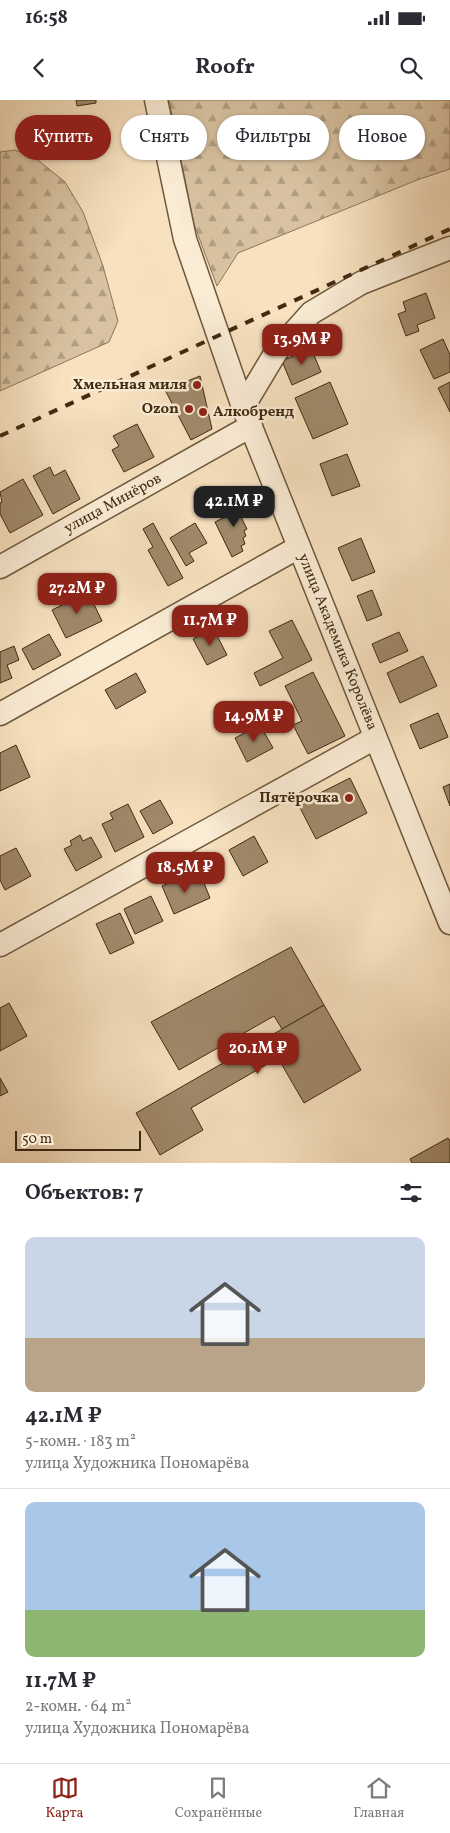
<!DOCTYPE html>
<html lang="ru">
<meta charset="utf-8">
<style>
:root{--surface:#fff;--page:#f7f7f7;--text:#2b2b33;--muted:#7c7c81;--line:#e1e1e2;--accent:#8f2418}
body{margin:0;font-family:Vollkorn,serif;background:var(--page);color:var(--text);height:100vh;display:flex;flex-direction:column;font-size:19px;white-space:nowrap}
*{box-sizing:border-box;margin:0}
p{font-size:16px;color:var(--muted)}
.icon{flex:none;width:28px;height:28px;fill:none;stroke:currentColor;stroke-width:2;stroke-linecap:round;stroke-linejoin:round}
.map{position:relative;height:1063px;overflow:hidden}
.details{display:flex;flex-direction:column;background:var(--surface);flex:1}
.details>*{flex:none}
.hud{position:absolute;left:15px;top:15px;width:420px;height:45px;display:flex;gap:10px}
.scale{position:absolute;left:15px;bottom:12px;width:126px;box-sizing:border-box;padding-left:5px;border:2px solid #412a10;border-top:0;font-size:14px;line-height:18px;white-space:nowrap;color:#412a10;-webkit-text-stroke:4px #faecd5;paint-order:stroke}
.price{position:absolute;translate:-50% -42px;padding:0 11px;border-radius:10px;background:var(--accent);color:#fff;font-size:16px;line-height:32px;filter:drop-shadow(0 1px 2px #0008)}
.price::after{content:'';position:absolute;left:50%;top:30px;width:15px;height:11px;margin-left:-8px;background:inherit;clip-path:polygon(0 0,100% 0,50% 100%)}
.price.on{background:#222;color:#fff}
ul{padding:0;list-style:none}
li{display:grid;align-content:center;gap:10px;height:265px;padding:0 25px}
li+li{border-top:1px solid var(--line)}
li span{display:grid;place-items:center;height:155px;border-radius:10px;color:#555}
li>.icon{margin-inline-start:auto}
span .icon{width:90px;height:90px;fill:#fffc;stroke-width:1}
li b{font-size:21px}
h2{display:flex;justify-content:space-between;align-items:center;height:60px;padding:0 25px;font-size:21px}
.chip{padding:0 18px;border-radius:22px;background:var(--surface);box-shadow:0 1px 4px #0004;font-size:18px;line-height:45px}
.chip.on{background:var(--accent);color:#fff}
.status{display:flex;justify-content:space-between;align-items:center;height:35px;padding:0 25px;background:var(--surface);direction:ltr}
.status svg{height:14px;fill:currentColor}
header{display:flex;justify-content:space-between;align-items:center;height:65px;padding:0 25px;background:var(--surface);font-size:22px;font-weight:700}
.dock{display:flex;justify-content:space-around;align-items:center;height:70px;border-top:1px solid var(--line);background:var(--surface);font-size:14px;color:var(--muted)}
.dock a{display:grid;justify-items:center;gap:2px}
.dock .on{color:var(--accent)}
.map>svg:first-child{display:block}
.forest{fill:url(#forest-firs);stroke:#8c7658}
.building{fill:#a0896b;stroke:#412a10}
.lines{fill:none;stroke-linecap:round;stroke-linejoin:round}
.minor-casing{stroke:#6e583c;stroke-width:25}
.minor{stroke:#faecd5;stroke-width:22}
.rail{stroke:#412a10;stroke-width:4;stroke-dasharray:9 9;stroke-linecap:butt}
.poi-dot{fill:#8f2418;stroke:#faecd5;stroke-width:2}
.labels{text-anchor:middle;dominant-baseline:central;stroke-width:5;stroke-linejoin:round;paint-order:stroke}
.poi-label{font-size:15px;font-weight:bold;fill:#412a10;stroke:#faecd5;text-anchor:end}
.street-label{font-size:15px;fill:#412a10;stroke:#faecd5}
</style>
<div class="status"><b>16:58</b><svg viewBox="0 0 49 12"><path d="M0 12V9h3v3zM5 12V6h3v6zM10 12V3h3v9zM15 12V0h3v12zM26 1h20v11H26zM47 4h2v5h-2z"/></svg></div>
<header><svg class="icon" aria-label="back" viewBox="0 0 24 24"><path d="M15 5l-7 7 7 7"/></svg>Roofr<svg class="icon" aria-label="search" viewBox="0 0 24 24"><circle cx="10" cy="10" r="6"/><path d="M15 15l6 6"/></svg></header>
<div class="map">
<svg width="450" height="1063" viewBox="0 0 450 1063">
<defs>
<pattern id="forest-firs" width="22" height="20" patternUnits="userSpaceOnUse" patternTransform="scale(1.25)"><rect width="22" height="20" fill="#d8c2a1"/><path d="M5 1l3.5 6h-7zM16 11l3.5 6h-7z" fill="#b19e82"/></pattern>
</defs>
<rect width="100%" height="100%" fill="#f7e1bf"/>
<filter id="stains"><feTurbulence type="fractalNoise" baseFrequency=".004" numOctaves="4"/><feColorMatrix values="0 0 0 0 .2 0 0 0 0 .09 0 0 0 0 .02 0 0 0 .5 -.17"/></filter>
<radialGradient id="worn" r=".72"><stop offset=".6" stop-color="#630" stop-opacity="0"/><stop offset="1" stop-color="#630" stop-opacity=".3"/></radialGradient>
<g class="forest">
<polygon points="169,0 450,0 450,69 417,80 238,153 217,186 194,124"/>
<polygon points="15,50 34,57 65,82 83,112 103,166 118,221 109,242 0,291 0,52"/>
</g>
<g class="building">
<polygon points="76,0 96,0 96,3 77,6"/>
<polygon points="426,193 435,218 417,225 419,231 406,236 398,214 406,211 403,202"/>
<polygon points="443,239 450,255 450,272 434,279 420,250"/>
<polygon points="311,248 321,272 292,285 282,261"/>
<polygon points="200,276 212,329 191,340 165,290"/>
<polygon points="330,282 348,324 313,339 295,298"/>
<polygon points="450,282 450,312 438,288"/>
<polygon points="137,324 154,357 124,372 112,350 119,346 113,336"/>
<polygon points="347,354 360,386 332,396 320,364"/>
<polygon points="50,367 54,376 65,370 80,399 53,414 33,376"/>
<polygon points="23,379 43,415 10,433 0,414 0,403 2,402 0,392"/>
<polygon points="249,399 253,408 240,415 247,429 244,431 246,436 243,438 245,444 241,446 243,451 232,457 215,422 231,414 229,409"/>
<polygon points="153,423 183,478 168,486 148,450 153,447 143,429"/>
<polygon points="195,423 207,443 189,453 194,461 186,466 170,438"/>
<polygon points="361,438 375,472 352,481 338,448"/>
<polygon points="372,490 382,515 367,521 357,496"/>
<polygon points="88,492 102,521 66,538 52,510"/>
<polygon points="292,520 312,560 260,586 254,573 283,558 269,531"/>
<polygon points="213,528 227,555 207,565 193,539"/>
<polygon points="399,532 408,551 380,563 372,544"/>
<polygon points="49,534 61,555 33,570 22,549"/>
<polygon points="14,546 19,560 7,565 12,578 0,583 0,552"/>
<polygon points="423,556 437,586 400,603 387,573"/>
<polygon points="313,572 345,636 308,654 293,625 302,621 285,586"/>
<polygon points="136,573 146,592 116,609 105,590"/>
<polygon points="438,613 448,637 420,649 410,625"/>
<polygon points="260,625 273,648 247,662 235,638"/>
<polygon points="16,645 30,677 0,691 0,653"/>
<polygon points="350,678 367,713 316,739 298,704"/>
<polygon points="450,684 450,706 443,687"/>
<polygon points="160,700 173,723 153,734 140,711"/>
<polygon points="128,704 144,737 115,752 102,724 113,719 110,713"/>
<polygon points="80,735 83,741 91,737 102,757 76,771 64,749 72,745 70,741"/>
<polygon points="254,736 268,762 243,776 229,750"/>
<polygon points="16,748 31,776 5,790 0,780 0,756"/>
<polygon points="185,776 188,783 202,778 210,798 174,814 162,786"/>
<polygon points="151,796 163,821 135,834 124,809"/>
<polygon points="120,813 134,843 110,854 96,824"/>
<polygon points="291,847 324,905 282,929 274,916 179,970 151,922"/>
<polygon points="9,903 27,936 0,951 0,908"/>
<polygon points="324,905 361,970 304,1003 278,958 191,1008 203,1030 160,1055 136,1013"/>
<polygon points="0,978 8,992 0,996"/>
<polygon points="448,1038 450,1041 450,1063 412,1063 410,1059"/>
</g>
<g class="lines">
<defs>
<g id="minor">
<polyline points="156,0 185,139 243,307 450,823"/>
<polyline points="243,307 276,252 311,213 361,183 450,148"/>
<polyline points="0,467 251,326"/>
<polyline points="0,614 299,447"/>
<polyline points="0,845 375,638"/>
</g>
</defs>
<use href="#minor" class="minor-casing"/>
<use href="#minor" class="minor"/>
<polyline class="rail" points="0,336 450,129"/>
</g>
<g class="poi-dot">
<circle cx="197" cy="285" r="5"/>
<circle cx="189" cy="309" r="5"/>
<circle cx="203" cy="312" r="5"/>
<circle cx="349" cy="698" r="5"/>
</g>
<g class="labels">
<g class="poi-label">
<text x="187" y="285">Хмельная миля</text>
<text x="179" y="309">Ozon</text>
<text x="213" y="312" text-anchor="start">Алкобренд</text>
<text x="339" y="698">Пятёрочка</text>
</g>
<g class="street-label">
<text transform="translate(113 404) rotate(-29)">улица Минёров</text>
<text transform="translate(337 542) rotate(68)">улица Академика Королёва</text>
</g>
</g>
<rect width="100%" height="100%" filter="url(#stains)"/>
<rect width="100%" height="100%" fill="url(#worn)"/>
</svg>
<div class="scale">50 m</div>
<b class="price" style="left:302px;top:266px">13.9M ₽</b>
<b class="price on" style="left:234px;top:428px">42.1M ₽</b>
<b class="price" style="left:77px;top:515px">27.2M ₽</b>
<b class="price" style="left:210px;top:547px">11.7M ₽</b>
<b class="price" style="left:254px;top:643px">14.9M ₽</b>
<b class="price" style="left:185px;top:794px">18.5M ₽</b>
<b class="price" style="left:258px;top:975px">20.1M ₽</b>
<div class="hud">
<a class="chip on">Купить</a>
<a class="chip">Снять</a>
<a class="chip">Фильтры</a>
<a class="chip">Новое</a>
</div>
</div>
<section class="details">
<h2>Объектов: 7<svg class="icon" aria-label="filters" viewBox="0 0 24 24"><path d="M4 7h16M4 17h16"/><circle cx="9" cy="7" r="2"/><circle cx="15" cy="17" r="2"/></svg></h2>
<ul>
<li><span style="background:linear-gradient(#c9d6e8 65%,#b9a48a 0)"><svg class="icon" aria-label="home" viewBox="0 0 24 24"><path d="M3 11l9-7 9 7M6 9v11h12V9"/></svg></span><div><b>42.1M ₽</b><p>5-комн. · 183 m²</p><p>улица Художника Пономарёва</p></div></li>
<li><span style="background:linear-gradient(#a9c7e8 70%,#8fb573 0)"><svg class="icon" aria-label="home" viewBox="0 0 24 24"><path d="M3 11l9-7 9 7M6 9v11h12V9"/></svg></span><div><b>11.7M ₽</b><p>2-комн. · 64 m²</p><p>улица Художника Пономарёва</p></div></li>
</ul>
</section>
<nav class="dock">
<a class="on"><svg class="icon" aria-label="map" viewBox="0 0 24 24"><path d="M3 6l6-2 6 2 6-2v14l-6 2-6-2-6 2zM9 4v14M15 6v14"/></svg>Карта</a>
<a><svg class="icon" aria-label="saved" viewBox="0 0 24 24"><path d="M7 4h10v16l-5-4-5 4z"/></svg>Сохранённые</a>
<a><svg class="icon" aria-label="home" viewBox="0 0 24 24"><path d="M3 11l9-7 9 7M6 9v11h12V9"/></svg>Главная</a>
</nav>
